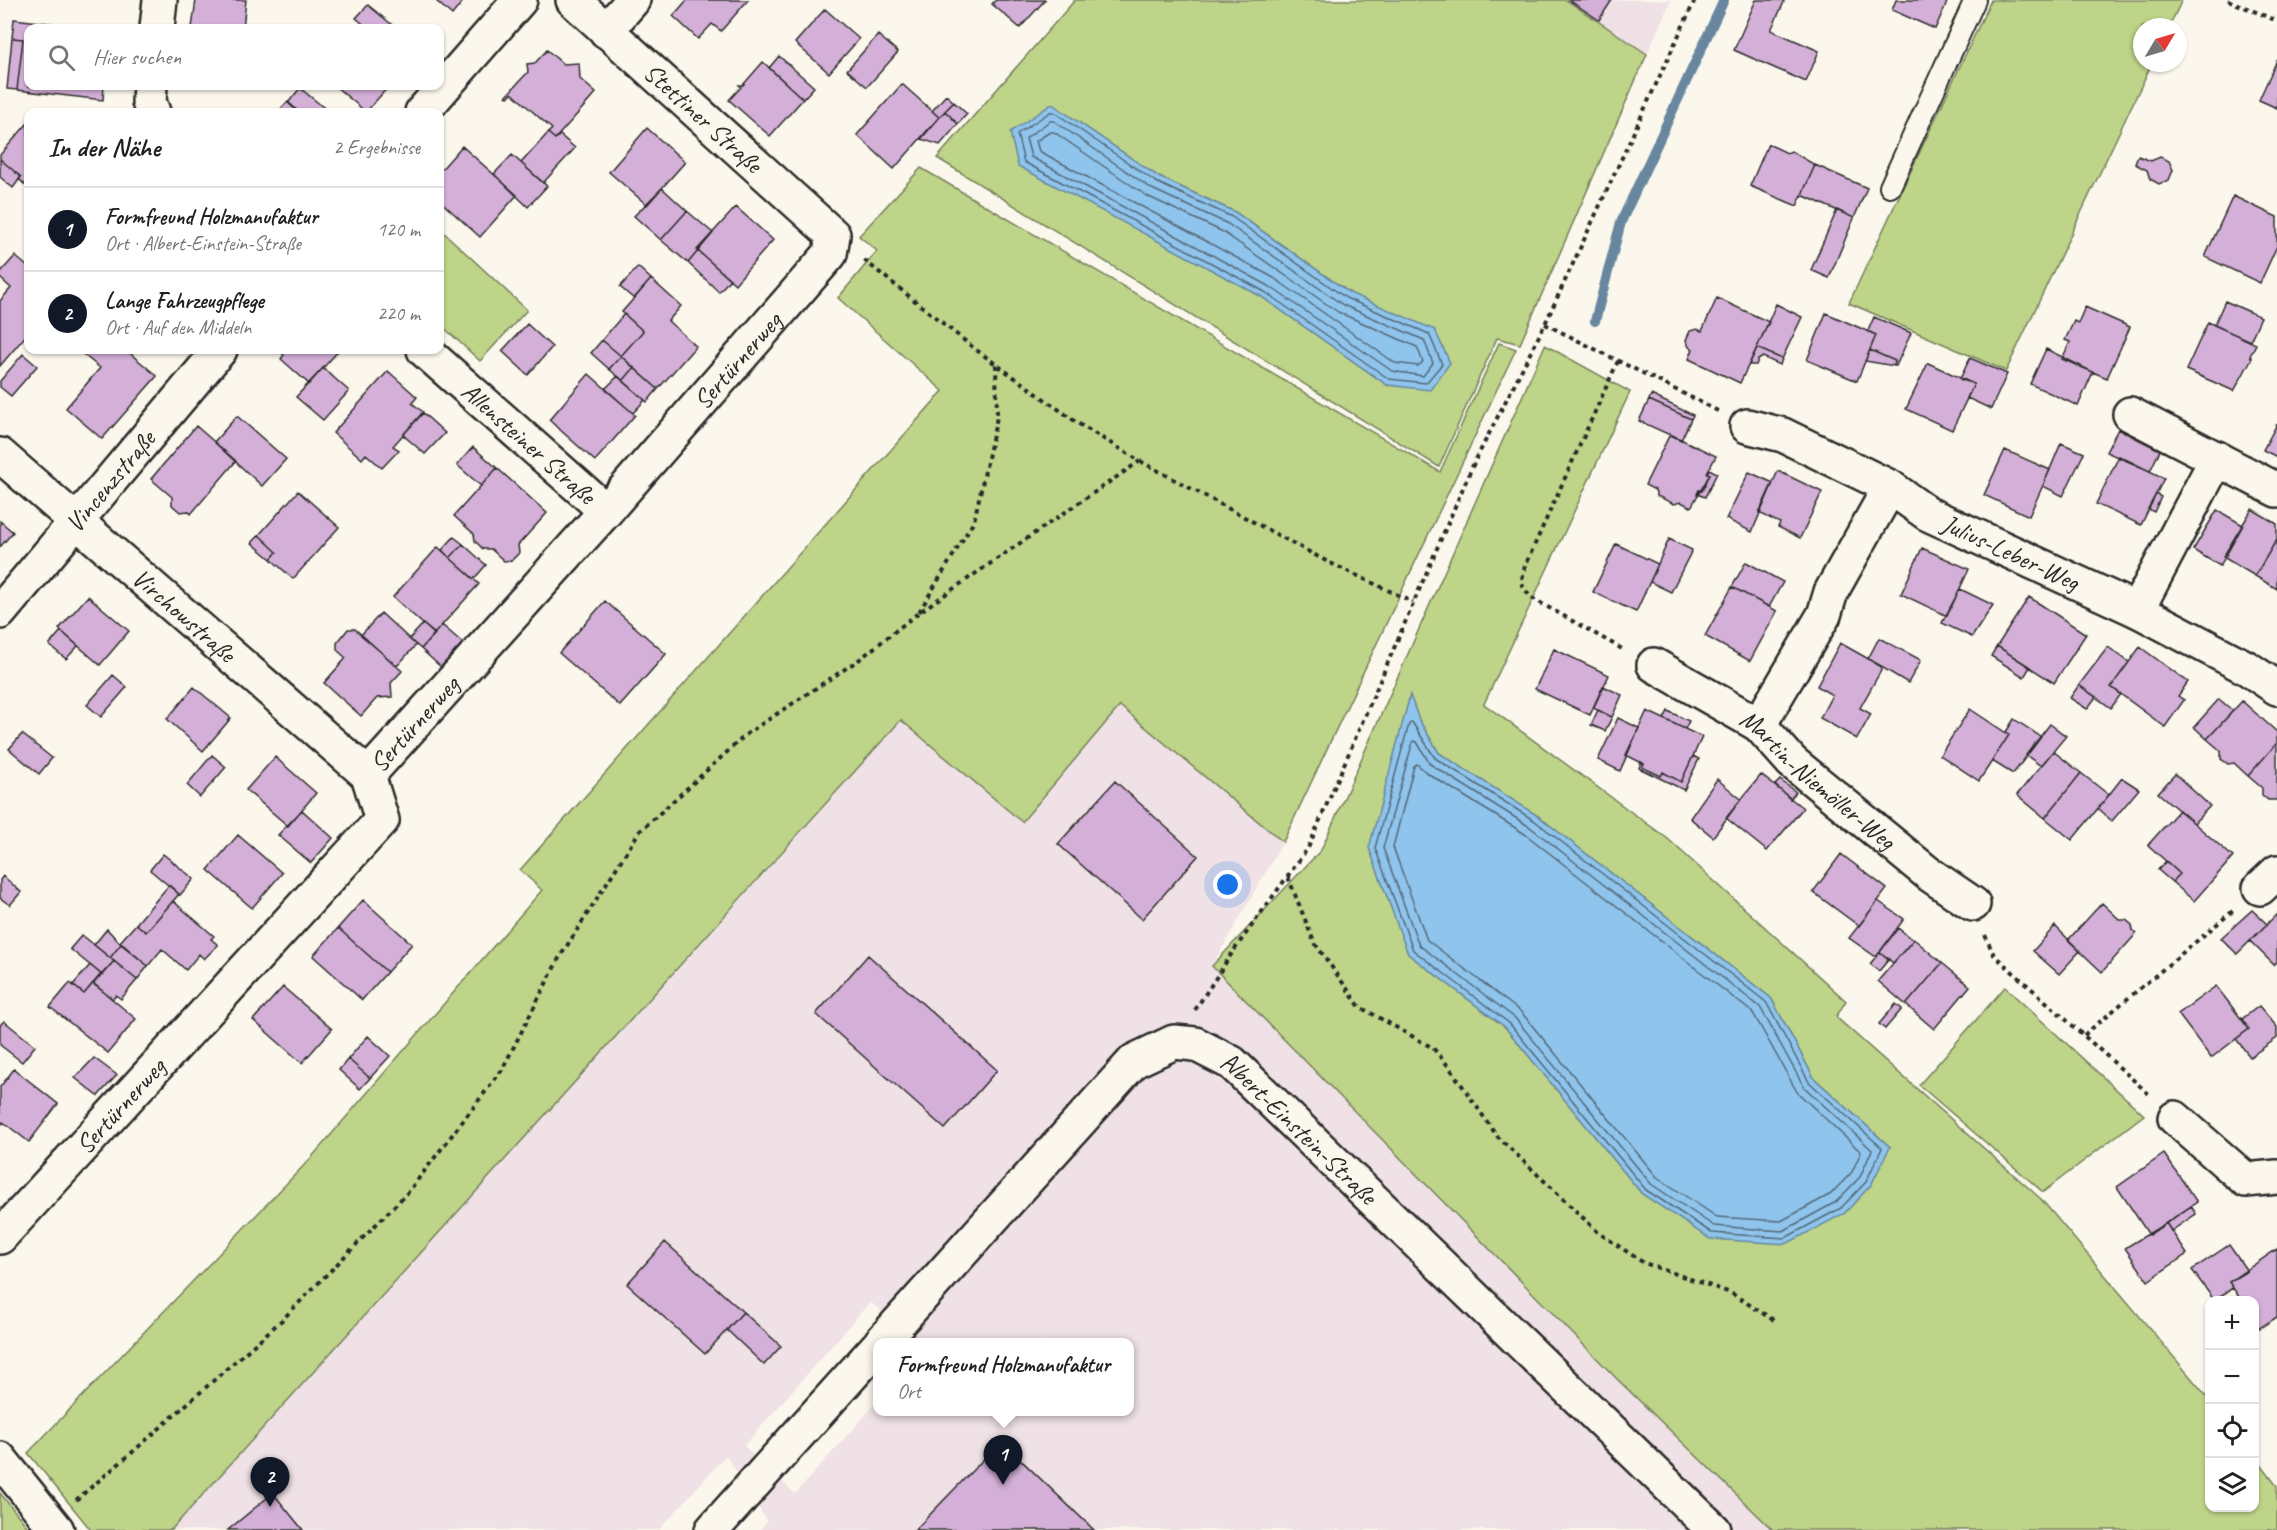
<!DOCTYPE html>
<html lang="de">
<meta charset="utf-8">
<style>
:root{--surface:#fff;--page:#f2f2f2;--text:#202124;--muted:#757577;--line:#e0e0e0;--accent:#111827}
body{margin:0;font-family:Caveat,sans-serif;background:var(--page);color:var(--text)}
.controls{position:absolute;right:18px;bottom:18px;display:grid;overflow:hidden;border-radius:12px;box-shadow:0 2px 4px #0004}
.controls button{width:54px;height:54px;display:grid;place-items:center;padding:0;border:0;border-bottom:2px solid var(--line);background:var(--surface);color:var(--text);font:30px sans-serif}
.compass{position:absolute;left:2133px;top:18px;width:54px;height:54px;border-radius:50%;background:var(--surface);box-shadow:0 2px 4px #0004;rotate:52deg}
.you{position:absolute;left:1228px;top:885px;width:21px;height:21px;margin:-15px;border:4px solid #fff;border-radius:50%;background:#1a73e8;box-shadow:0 0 0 9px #1a73e833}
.badge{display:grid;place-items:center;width:39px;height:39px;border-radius:50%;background:var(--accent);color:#fff;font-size:20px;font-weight:700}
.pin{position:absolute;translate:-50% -50px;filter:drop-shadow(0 2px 3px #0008)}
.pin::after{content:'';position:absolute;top:32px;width:21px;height:18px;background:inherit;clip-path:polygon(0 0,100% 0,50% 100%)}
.popup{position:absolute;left:873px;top:1338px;width:261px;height:78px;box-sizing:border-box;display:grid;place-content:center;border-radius:12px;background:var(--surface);filter:drop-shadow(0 2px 4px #0005);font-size:20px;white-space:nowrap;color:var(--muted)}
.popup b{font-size:22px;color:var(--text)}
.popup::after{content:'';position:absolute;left:50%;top:100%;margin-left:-12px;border:12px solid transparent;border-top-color:var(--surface)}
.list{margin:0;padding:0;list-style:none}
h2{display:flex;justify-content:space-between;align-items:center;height:78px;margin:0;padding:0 24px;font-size:26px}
h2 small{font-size:20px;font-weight:400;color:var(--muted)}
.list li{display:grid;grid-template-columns:39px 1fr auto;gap:18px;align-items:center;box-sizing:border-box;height:84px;padding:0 24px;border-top:2px solid var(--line)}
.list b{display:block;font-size:22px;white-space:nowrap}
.list p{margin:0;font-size:20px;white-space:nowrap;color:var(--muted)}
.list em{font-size:20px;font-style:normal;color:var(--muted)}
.icon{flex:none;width:33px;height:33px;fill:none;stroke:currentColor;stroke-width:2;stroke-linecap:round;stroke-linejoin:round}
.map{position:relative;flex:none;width:2277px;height:1530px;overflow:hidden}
.search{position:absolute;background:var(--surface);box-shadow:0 2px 4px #0004;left:24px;top:24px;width:420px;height:66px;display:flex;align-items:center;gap:15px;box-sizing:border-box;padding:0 21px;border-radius:12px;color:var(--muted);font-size:22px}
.panel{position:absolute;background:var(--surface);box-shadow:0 2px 4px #0004;left:24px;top:108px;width:420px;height:246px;border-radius:12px}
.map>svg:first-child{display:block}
.built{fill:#efe1e6;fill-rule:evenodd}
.green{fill:#bed489;stroke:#74805a;stroke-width:1.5;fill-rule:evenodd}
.water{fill:#8fc4ec;stroke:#67879f;stroke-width:1.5}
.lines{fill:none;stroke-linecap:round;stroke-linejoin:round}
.shore{stroke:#536878;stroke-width:1.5}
.stream{stroke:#67879f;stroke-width:10}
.building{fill:#d4afd8;stroke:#2b2b2b;stroke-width:1.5}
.lane-casing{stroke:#2b2b2b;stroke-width:24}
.street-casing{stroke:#2b2b2b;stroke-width:38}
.path{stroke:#2b2b2b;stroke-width:4;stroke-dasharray:4.5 4.5;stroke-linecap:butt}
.lane{stroke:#fbf7ec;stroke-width:20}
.street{stroke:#fbf7ec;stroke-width:33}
.labels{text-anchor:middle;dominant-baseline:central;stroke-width:5;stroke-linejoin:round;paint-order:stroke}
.street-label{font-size:26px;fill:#2b2b2b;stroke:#fbf7ec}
</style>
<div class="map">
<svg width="2277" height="1530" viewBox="0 0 2277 1530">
<rect width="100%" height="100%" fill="#fbf7ec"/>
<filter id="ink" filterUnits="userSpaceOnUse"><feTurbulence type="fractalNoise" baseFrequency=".0167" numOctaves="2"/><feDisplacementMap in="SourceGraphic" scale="12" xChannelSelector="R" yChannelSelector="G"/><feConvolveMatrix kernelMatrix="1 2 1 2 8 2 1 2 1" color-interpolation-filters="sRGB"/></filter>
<g filter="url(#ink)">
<path class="built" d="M1566 0H1671L1647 54Z
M1120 706 1283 842 1212 966 1618 1380 1773 1530H760L767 1521 726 1455 659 1530H171L901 720 1022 821ZM870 1302 922 1342H1129V1412H877V1402L795 1494 744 1446Z"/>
<path class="green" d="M1075 0H1566L1647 54 1520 344 1497 338 1439 467 937 158ZM1052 104 1159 177 1235 212 1350 293 1387 385 1262 297Z
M1991 0H2182L2169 27H2142V63H2152L2006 371 1849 303Z
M921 168 1440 472 1499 343 1516 349 1283 842 1120 706 1022 822 901 720 171 1530H91L28 1453 311 1158 542 890 520 870 943 391 838 298 877 251 859 236Z
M440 229 527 310 480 361 440 324Z
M1545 345 1630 392 1484 704 1668 839 1846 1001 1836 1017 2041 1199 2209 1399 2210 1508H2254L2255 1457 2277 1486V1530H1773L1618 1380 1212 966 1321 850ZM1410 696 1419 720 1439 753 1538 816 1771 998 1814 1078 1890 1147 1642 1194 1505 1027 1408 954Z
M2005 987 2144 1115 2043 1192 1919 1085Z
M0 1493 30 1530H0Z"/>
<path class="water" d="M1052 104 1159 177 1235 212 1350 293 1435 330 1450 363 1430 390 1387 385 1262 297 1018 166 1010 132Z
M1410 695 1419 720 1439 753 1538 816 1771 998 1814 1078 1890 1147 1871 1185 1845 1213 1786 1244 1710 1239 1642 1194 1505 1027 1408 954 1369 848Z"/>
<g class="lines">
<path class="shore" d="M1050 112H1054L1156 182 1232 217 1346 298 1429 334 1442 364 1426 383 1389 379 1265 292 1024 162 1017 134Z
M1050 121H1054L1152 189 1228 224 1343 305 1424 340 1433 363 1423 376 1392 371 1269 286 1031 157 1026 138Z
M1050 132H1054L1147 196 1223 232 1338 312 1417 347 1423 362 1418 366 1395 363 1274 278 1039 151 1036 141Z
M1412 722 1435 758 1535 821 1766 1002 1809 1082 1882 1148 1866 1182 1841 1208 1785 1238 1712 1233 1646 1190 1509 1023 1413 950 1375 848 1409 724Z
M1413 741 1417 742 1430 764 1530 827 1760 1007 1804 1087 1872 1150 1860 1177 1836 1202 1783 1231 1714 1226 1651 1184 1515 1018 1419 945 1383 848Z
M1417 764 1427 773 1525 834 1753 1013 1797 1092 1861 1152 1852 1172 1831 1194 1781 1221 1717 1217 1657 1177 1521 1012 1427 940 1393 847 1414 766Z"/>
<path class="stream" d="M1595 321 1621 222 1724 0"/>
</g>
<path class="building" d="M196 0H246L243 28H192Z
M435 0H464L452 15Z
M687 0H686H748L721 31 712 24 698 39 673 16Z
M996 0H1045L1020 28 992 4Z
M1569 0H1612L1599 20Z
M1756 0H1785L1771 30 1819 51 1806 82 1734 50Z
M1896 0H1948L1935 29 1892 10Z
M368 5 396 28H368L356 18Z
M825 9 859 39 829 73 795 43Z
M14 19 72 26V28H28V86H104L103 100 17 90 23 39 12 38Z
M878 35 898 52 867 87 847 70Z
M12 38 23 39 17 90 7 89Z
M547 50 563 64 579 63 580 79 596 93 555 139 548 133 552 129 512 93 508 97 506 96 528 72 527 64 535 63Z
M779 56 814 87 803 99 769 68Z
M2277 60V108L2259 100Z
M763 62 803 99 770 136 729 100 741 87 739 85H743Z
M902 84 939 117 894 169 857 135Z
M335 86H389L366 112Z
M300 88 329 112 297 111 288 103Z
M946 95 954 102 939 117 932 111Z
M287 102H288L299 112H278Z
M954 102 967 114 958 124 945 111Z
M945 111 958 124 940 145 921 139Z
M27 124 28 126V188L19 179 21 177 0 159V155Z
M647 128 685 162 647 205 609 172Z
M548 133 555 139 560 135 575 148 543 183 521 163Z
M1768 144 1787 153 1791 151 1815 165 1797 206 1750 186Z
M462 146 517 195 480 237 440 201V171Z
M512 155 547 186 528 207 494 174Z
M2138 156 2151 161 2160 157 2169 161 2173 170 2169 180 2159 184 2150 179 2147 170 2135 164Z
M0 159 21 177 13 188 0 177Z
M1815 165 1867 188 1854 218 1802 195Z
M662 188 687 211 661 240 634 216Z
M2233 196 2277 217V246L2260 283 2205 257Z
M736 207 773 240 735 284 697 250Z
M1837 210 1854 218 1829 278 1811 270Z
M687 211 713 233 688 263 661 240Z
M698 251 730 279 719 292 688 263Z
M15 256 28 267V333L0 366V301L11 288 0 278V273Z
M638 267 651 279 634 299 620 287Z
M651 279 681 306 668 321 696 346 658 389 621 356 643 331 622 312Z
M1717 298 1769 322 1740 383 1689 359 1693 349 1689 347 1686 340 1690 331 1697 329 1702 331Z
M2225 301 2261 317 2250 341 2214 325Z
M1776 304 1802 317 1782 359 1757 348Z
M2085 307 2130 327 2107 378 2062 359 2070 342 2065 340 2074 321 2078 323Z
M1826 313 1876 335 1857 381 1807 360Z
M624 314 643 331 621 356 602 340Z
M1874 317 1911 333 1896 366H1894L1895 361 1870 350 1876 335 1868 331Z
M2208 322 2256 344 2250 356 2252 358 2234 391 2186 370Z
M527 324 552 347 528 375 502 351Z
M602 340 621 356 609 369 591 353Z
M1757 348 1782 359 1780 365 1763 357 1758 360 1756 365H1749Z
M2046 349 2093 372 2078 406 2030 384Z
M78 350H126L157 376 102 439 66 408 100 368Z
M278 350H339L309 384 281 359 284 355Z
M1870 350 1895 361 1894 366 1865 361Z
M23 354 37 366 11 396 0 387V381Z
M621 356 634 368 623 381 609 369Z
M1970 358 2007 374 1991 409 1967 398 1974 384 1960 379Z
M1928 363 1974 384 1952 430 1906 409Z
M323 368 349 391 323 420 296 397Z
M634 368 658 389 647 402 623 381Z
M388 371 417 397 412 403 423 412 393 446 399 450 382 468 366 454 362 459 333 433Z
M589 374 635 415 595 461 549 420Z
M618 376 645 400 633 413 605 389Z
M1651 395 1693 415 1691 419 1649 400Z
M1649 400 1691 419 1681 440 1639 421Z
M423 413 445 433 425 454 403 435Z
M237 416 286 459 262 486 214 442Z
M2277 424V457L2263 450Z
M196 426 236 461 191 514 188 511 180 512 172 505V497L151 479Z
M2118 429 2160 450 2150 471 2106 452Z
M1670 434 1716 456 1707 473 1710 474 1691 507 1681 502 1674 504 1657 496 1655 490 1645 485Z
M2061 443 2084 453 2063 496 2043 486Z
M473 447 497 468 481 486 457 465Z
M2005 450 2050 470 2029 516 1984 495Z
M2119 456 2164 478 2141 525 2096 504Z
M497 468 547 513 518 545 519 553 512 560 504 561 491 549H483L475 541 474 534 454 516Z
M1709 469 1717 473 1705 497 1697 494 1699 490 1702 491 1710 474 1707 473Z
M1778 471 1822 492 1800 538 1778 527 1780 523 1759 513Z
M1749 472 1773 483 1752 532 1726 519Z
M298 491 339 527 293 579 271 559 277 552 259 535Z
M2156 494 2161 497 2154 512 2148 509Z
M2252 509 2277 524V539L2255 576 2223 557Z
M2217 510 2243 525 2220 566 2193 550Z
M0 521 13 532 0 547Z
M259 535 277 552 271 559 252 543Z
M454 537 463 544 450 558 442 550Z
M1669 539 1692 550 1671 592 1650 582Z
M2277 539V589L2255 576Z
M463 544 486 565 474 579 450 558Z
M1616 544 1658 564 1636 612 1593 592Z
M438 547 479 584 434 634 393 597Z
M1922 548 1969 569 1947 616 1901 594Z
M1746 562 1783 582 1769 607 1732 587Z
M1732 587 1777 611 1750 661 1705 636Z
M1960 589 1993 605 1972 637 1942 623Z
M88 596 129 631 100 665 59 629Z
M2029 597 2086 634 2054 683 1997 646Z
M605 601 666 654 620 706 559 653Z
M381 613 416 645 397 666 361 635Z
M423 624 435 634 421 649 409 639Z
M442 625 464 644 443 669 421 649Z
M348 629H355L402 671 391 683 392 697 377 698 361 716 324 683 346 658 337 650V643Z
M61 631 78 646 66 659 49 645Z
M1879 638 1921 660 1908 683 1868 659Z
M1840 643 1883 667 1860 708 1871 714 1857 739 1820 718 1832 695 1817 686Z
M1997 646 2030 667 2024 677 1991 656Z
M2108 647 2129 662 2111 687 2121 694 2111 708 2079 685Z
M2140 647 2188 682 2178 696 2184 700 2165 727 2111 687Z
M1554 649 1609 675 1590 715 1535 689Z
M113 675 127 687 101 717 87 705Z
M2079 685 2096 697 2087 709 2070 698Z
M1603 686 1622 695 1612 717 1593 708Z
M194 687 231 718 203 751 167 719Z
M2219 699 2233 711 2207 739 2194 727Z
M2242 701 2277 732V743L2248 776 2234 763 2228 764 2221 759V751L2207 739Z
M1970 709 2009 735 1979 781 1940 755Z
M1598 710 1612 717 1605 731 1591 725Z
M1647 711 1702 737 1681 782 1663 772 1661 776 1642 767 1644 764 1626 755Z
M1668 711 1689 721 1685 729 1664 719Z
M1618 718 1639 728 1620 771 1598 760Z
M2014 719 2041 737 2013 774 1992 761 2009 735 2006 732Z
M2050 724 2066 736 2041 766 2026 755Z
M22 734 52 758 39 774 9 749Z
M2277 743V800H2268L2262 795V788L2248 776Z
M2053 751 2081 773 2045 818 2017 795Z
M212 755 226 767 200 797 187 785Z
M1693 756 1699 759 1684 790 1639 768 1641 762 1644 764 1642 767 1661 776 1663 772 1681 782Z
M275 757 316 793 288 826 246 790Z
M2081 773 2109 795 2072 840 2045 818Z
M2175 774 2210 806 2194 823 2158 793Z
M1761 775 1803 808 1767 851 1726 818Z
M2122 778 2139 789 2112 821 2098 809Z
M1717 779 1741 799 1713 837 1690 818Z
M1780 780 1796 792 1790 799 1775 785Z
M1115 781 1198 856 1142 919 1058 844Z
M302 810 333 838 311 863 278 835Z
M2179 810 2233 857 2194 901 2172 882 2180 874 2148 845Z
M238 835 282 873 252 908 208 870Z
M163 854 194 879 180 895 150 870Z
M1841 854 1887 889 1859 926 1813 892Z
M2166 861 2180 874 2172 882 2158 870Z
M3 876 21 892 10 905 0 898V880Z
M169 885 179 894 146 932 136 924Z
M363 900 412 944 387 972 338 928Z
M173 901 214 936 211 939 218 945 204 959 199 954 186 970 162 949 148 966 120 942 136 924 146 932Z
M1878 901 1904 919 1876 957 1849 938Z
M2102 903 2120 920H2126L2132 925 2133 931 2136 934 2102 972 2068 940Z
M2252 910 2267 924 2237 954 2221 938Z
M2277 914V962L2274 965 2250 941Z
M2055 926 2080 951 2059 974 2033 951Z
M338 928 387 972 362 1000 313 956Z
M1898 928 1913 940 1893 963 1880 952Z
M107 929 121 944 110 958 94 945Z
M82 935 114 961 102 975 70 949Z
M1914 939 1942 963 1906 1005 1878 981Z
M121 944 148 966 137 980 110 958Z
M1880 952 1889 959 1879 971 1870 964Z
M868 955 997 1070 945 1129 816 1014Z
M114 961 137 980 121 999 116 995 113 999 93 984Z
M1942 963 1970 986 1934 1029 1906 1005Z
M90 965 101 974 84 994 73 985Z
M70 983 84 994 93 983 136 1019 108 1053 50 1007Z
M2216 986 2249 1029 2211 1058 2178 1014Z
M283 987 332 1029 302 1063 253 1020Z
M1896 1004 1902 1009 1885 1029 1879 1024Z
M2259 1006 2277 1027V1038L2250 1057 2236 1039 2249 1029 2242 1019Z
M4 1021 35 1046 22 1062 0 1045V1025Z
M368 1036 390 1056 370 1078 348 1059Z
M94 1058 117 1075 98 1096 75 1078Z
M348 1059 370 1078 360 1089 339 1070Z
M14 1069 58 1104 29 1142 3 1122 0 1126V1087Z
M2164 1154 2197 1202 2149 1235 2117 1187Z
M2191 1206 2196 1214 2171 1231 2166 1223Z
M2166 1223 2187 1254 2148 1281 2125 1248Z
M665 1242 743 1312 705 1354 627 1284Z
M2229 1245 2247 1271 2229 1282 2233 1288 2214 1300 2192 1270Z
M2277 1249V1317L2260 1328 2254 1320V1300H2241L2229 1282Z
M743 1312 781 1346 764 1365 727 1330Z
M1001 1441 1094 1530H915Z
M273 1493 303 1530H228Z"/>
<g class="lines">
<g class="lane-casing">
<path id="lane" d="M1890 187 1975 0"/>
</g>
<g class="street-casing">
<g id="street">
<path d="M157 28 160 0"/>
<path d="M606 31 633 0"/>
<path d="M150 86 149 102 153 112"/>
<path d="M422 112 520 0"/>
<path id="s1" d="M424 350 606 511"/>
<path d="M2130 414 2277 490"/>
<path id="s2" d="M1747 426 1783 435 1890 487 1928 514 2137 610 2247 668 2277 688"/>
<path id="s3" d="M0 455 368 775"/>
<path d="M2137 610 2217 458"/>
<path id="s4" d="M0 612 220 350"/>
<path id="s5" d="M1654 665 1759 725 1792 762 1929 874 1973 904"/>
<path d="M1759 725 1824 615 1831 592 1890 487"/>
<path id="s6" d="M368 775 606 511 830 254 833 235 573 0"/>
<path d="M2260 888 2277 872"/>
<path d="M2175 1118 2246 1180 2277 1177"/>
<path id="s7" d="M0 1237 382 820 368 775"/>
<path id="s8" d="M881 1342 1134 1061 1174 1042 1195 1044 1232 1063 1714 1530"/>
<path d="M0 1459 57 1530"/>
<path d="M712 1530 877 1347"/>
</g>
</g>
<path class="path" d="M2228 0 2277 21
M864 260 975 349 1079 424 1140 461 1326 561 1413 602
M1545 324 1718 411
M1618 361 1525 566 1521 583 1530 597 1624 650
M919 612 974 521 997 417 996 364
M1288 877 1314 942 1360 1007 1433 1048 1450 1068 1497 1136 1599 1233 1644 1263 1731 1293 1775 1321
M1985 935 1994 955 2150 1095
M1195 1010 1232 953 1308 848 1472 467 1545 324 1695 0
M2084 1035 2234 910
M76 1500 127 1457 282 1320 409 1191 502 1070 558 960 639 832 748 733 860 659 918 613 1140 461"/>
<use href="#lane" class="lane"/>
<use href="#street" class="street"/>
</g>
</g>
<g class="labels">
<g class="street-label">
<text transform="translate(703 118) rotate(42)">Stettiner Straße</text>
<text stroke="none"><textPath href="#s6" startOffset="555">Sertürnerweg</textPath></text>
<text stroke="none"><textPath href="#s1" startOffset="140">Allensteiner Straße</textPath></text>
<text stroke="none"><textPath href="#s4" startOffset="171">Vincenzstraße</textPath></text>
<text stroke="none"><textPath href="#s2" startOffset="294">Julius-Leber-Weg</textPath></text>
<text stroke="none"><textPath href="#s3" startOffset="244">Virchowstraße</textPath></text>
<text stroke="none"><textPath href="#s6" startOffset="69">Sertürnerweg</textPath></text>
<text stroke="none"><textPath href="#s5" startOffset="201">Martin-Niemöller-Weg</textPath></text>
<text stroke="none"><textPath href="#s7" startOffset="178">Sertürnerweg</textPath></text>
<text stroke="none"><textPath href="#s8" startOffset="578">Albert-Einstein-Straße</textPath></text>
</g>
</g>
</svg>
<div class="controls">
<button>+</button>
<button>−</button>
<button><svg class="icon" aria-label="locate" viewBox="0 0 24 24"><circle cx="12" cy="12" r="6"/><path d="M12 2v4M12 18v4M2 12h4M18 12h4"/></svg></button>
<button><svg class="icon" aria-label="layers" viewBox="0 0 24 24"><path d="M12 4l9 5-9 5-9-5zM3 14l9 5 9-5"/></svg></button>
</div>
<svg class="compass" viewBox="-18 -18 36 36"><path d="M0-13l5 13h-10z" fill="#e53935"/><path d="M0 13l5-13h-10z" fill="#757577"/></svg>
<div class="you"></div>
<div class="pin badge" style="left:1003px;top:1485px">1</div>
<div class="popup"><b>Formfreund Holzmanufaktur</b>Ort</div>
<div class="pin badge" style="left:270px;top:1507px">2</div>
<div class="search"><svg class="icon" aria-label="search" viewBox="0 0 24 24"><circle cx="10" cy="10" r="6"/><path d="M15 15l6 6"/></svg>Hier suchen</div>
<section class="panel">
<h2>In der Nähe<small>2 Ergebnisse</small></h2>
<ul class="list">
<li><span class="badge">1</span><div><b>Formfreund Holzmanufaktur</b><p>Ort · Albert-Einstein-Straße</p></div><em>120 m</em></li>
<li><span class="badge">2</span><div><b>Lange Fahrzeugpflege</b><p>Ort · Auf den Middeln</p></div><em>220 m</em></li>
</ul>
</section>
</div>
